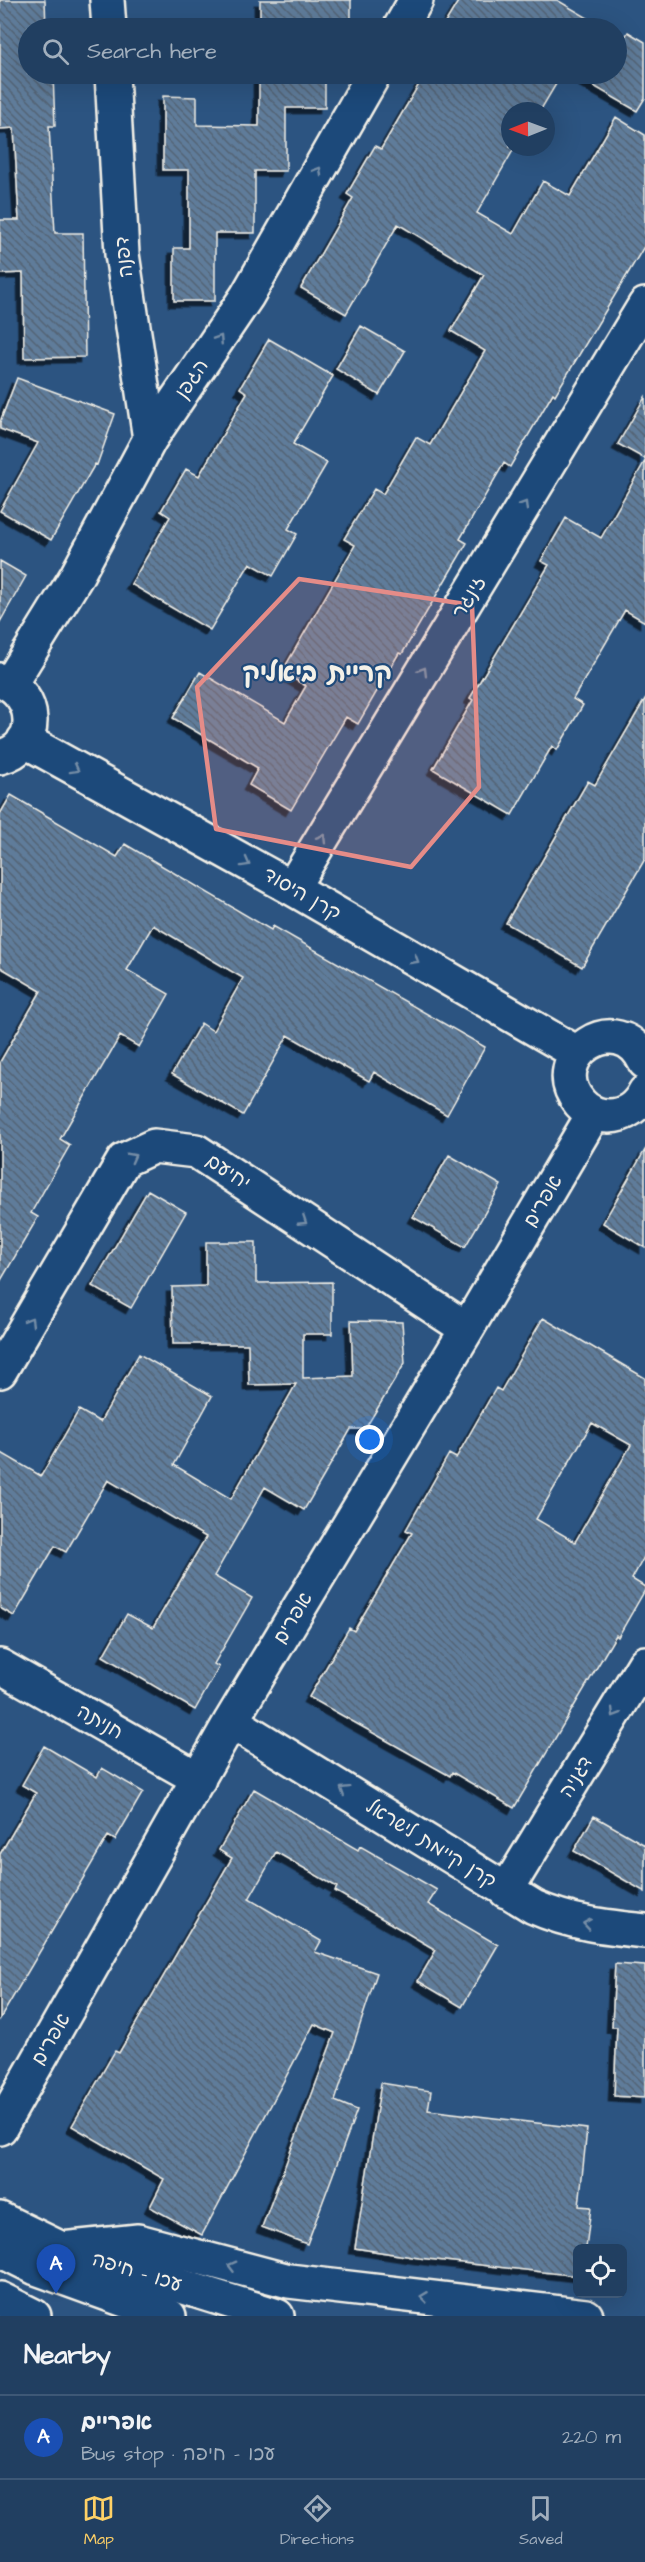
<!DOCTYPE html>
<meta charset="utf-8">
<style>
:root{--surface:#213f61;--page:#2d4a6a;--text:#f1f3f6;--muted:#a2afbd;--line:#3e5876;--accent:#ffd166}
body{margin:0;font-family:"Architects Daughter","Playpen Sans Hebrew",sans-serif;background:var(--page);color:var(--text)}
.controls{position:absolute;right:18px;bottom:18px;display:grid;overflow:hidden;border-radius:9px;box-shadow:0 6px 24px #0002}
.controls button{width:54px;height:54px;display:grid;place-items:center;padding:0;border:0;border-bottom:2px solid var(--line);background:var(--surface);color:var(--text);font:30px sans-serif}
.compass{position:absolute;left:501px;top:102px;width:54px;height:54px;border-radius:50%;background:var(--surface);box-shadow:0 6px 24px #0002;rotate:269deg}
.you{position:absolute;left:370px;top:1440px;width:21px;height:21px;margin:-15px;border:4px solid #fff;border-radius:50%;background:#1a73e8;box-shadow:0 0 0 9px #1a73e833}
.badge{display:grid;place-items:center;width:39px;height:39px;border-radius:50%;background:var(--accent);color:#fff;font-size:20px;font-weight:700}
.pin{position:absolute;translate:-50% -50px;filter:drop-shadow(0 2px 3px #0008)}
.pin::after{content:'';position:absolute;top:32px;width:21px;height:18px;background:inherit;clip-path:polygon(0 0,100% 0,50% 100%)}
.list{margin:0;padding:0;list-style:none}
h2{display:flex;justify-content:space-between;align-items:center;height:78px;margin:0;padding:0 24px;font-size:26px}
h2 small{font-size:20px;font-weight:400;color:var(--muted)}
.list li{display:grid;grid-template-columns:39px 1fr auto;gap:18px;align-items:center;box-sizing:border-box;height:84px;padding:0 24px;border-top:2px solid var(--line)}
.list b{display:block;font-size:22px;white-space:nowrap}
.list p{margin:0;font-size:20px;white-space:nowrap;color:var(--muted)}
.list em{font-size:20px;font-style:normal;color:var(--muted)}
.icon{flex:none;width:33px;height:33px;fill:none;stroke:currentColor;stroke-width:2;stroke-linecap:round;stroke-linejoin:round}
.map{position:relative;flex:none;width:645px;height:2316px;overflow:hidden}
.search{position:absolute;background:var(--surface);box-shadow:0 6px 24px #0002;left:18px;right:18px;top:18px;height:66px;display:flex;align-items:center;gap:15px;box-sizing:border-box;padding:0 21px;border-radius:33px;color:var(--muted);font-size:22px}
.sheet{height:162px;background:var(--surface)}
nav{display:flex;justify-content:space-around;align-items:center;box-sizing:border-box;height:84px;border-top:2px solid var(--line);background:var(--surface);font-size:16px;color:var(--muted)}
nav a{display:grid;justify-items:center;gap:3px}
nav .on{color:var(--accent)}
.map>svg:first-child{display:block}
.building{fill:url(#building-back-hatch);stroke:#f4f1e8;stroke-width:1.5;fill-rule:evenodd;filter:url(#shadow)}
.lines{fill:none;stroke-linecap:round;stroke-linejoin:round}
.minor-casing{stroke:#f4f1e8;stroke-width:38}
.highway-casing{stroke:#f4f1e8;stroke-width:38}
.minor{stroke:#1f4a7a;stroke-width:33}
.highway{stroke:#1f4a7a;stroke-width:33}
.oneway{stroke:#748da6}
.marked{fill:#e58c88;fill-opacity:0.2;stroke:#e58c88;stroke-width:4.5;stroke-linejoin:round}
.labels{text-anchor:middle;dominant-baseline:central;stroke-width:4.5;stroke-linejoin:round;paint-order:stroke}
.street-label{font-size:20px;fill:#f4f1e8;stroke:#1f4a7a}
.district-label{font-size:26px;font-weight:bold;fill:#f4f1e8;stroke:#1f4a7a}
</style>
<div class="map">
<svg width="645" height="2316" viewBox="0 0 645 2316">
<defs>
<pattern id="building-back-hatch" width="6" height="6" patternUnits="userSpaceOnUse" patternTransform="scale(1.5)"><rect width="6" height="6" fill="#5e7b9a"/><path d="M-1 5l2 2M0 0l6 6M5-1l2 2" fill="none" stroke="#556474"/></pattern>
<filter id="shadow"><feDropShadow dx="-5.5" dy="5.5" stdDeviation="0" flood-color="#0009"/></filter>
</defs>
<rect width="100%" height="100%" fill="#2c5481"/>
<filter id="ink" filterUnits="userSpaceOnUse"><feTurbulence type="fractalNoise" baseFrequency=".0167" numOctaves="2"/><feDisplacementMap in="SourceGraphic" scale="12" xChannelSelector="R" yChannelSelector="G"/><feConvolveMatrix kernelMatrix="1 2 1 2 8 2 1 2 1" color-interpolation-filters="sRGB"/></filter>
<g filter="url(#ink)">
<path class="building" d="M0 0H45L46 28H28V74H53L55 126H49L55 233H83L85 357 24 358 23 273 0 274V220H19L14 128 0 129Z
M260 0H351V28H260Z
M459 0H557L605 28H442Z
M628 32 645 42V98L637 111 573 74H616V35L624 39Z
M259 74H325V108H286V171H255V233H215V301H174V248H189V170H163V96L197 97V125L259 126Z
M425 74H538L556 84 540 111H510V147H515L477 213 513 234 543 181 570 196 616 117 645 135V245L555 395 553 393 510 467 504 463 460 539 467 543 402 654 399 653 358 724 346 717 291 810 249 785 258 768 173 718 200 672 285 722 306 686 282 672 355 545 344 539 374 489 383 494 416 437 430 445 485 351 451 331 484 275 398 224 346 314 301 288 353 198 347 194 375 146 381 149Z
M361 326 405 351 379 395 336 369Z
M269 339 333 376 293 444 327 463 288 529 297 534 273 576 250 563 210 630 131 584 170 517 161 511 186 469 199 476 247 393 240 388Z
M17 378 115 414 97 465 95 464 51 540 0 511 38 443 0 429V422Z
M645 397V459L618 444Z
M645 461V622L625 610 573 699 583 705 557 750 552 746 512 815 433 769 473 700 470 698 549 565 541 561 566 518 601 538Z
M0 561 26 576 0 622Z
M645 699V859L582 967 506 923 588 781 595 785Z
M11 795 117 857 125 844 271 930 273 926 485 1047 447 1115 374 1072 369 1081 288 1035 243 1115 172 1074 201 1023 213 1031 243 978 153 925 127 970 169 994 139 1047 120 1036 60 1139 70 1145 31 1213 38 1217 0 1282V1062L41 991 0 967V814Z
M645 1150V1248L603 1223Z
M449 1155 501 1185 465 1247 413 1217Z
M148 1190 186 1212 131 1308 92 1286Z
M206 1242H256V1283L332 1282V1334H303V1378L353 1376 351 1321 402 1322 405 1363 365 1429H351L304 1510 265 1487 214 1576 252 1598 214 1664 219 1667 195 1710 103 1656 127 1614 153 1628 206 1537 108 1480 66 1552 55 1546 14 1616 0 1608V1452L41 1476 79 1410 100 1422 139 1354 212 1396 174 1465 231 1499 296 1384 249 1385 248 1344H173L172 1287 206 1286Z
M543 1318 645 1378V1555L632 1579 645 1587V1590L618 1637 616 1635 514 1808 452 1772 450 1776 309 1697 349 1628 354 1631 412 1533 406 1530 449 1454 456 1458 496 1388 501 1391ZM592 1423 631 1445 575 1542 536 1519Z
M44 1746 97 1777 102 1768 143 1792 115 1840 108 1836 0 2019V1854L36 1793 22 1785Z
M254 1789 358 1850 360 1846 437 1890 428 1904 498 1945 462 2007 418 1981 436 1950 335 1891 337 1887 276 1852 249 1899 321 1941 315 1952 377 1973 335 2101 357 2110 307 2244 262 2227 335 2033 314 2024 202 2235 150 2207 164 2179 72 2126 115 2051 119 2053 232 1858 219 1850Z
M594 1816 645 1845V1892L574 1851Z
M615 1964 645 1966V2098L614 2096 617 2027H612Z
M381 2083 431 2091 428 2110 587 2129 579 2206 591 2207 586 2248H578V2276L419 2258 355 2248Z"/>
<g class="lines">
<g class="minor-casing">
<path id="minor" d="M107 0 109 28
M400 28 416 0
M112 74 122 254 150 439
M0 680C38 693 42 747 0 757
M10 684 76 577 150 439 247 296 374 74
M24 740 292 888 577 1053
M292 888 645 305
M645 1062C619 1005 541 1057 580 1103 587 1111 598 1116 609 1116 625 1116 638 1106 645 1092
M0 1371 124 1160 154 1146 196 1151 467 1329
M0 1666 199 1779
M231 1721 534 1907C570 1923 606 1927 645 1931
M506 1891 645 1663
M0 2128 231 1721 467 1329 594 1113
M62 2249 138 2241 289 2281 586 2316
M0 2250 36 2268 169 2316"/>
</g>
<g class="highway-casing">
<path id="highway" d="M0 2219 62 2249 277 2316
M0 2299 34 2316"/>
</g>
<use href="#minor" class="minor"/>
<use href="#highway" class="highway"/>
</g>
<defs><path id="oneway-chevron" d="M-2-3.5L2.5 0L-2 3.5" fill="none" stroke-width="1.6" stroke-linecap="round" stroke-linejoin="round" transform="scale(1.5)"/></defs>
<g class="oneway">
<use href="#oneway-chevron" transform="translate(318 171) rotate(-60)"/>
<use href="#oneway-chevron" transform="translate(219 339) rotate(-57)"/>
<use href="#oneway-chevron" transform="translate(524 505) rotate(-59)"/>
<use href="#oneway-chevron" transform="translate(423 671) rotate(-59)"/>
<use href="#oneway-chevron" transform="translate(75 769) rotate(29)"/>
<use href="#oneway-chevron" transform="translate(322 838) rotate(-59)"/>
<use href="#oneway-chevron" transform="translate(246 863) rotate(29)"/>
<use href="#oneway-chevron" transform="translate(415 960) rotate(30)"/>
<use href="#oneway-chevron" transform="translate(132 1157) rotate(-28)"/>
<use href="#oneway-chevron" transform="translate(303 1221) rotate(33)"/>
<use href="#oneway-chevron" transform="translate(30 1321) rotate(-60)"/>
<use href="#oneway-chevron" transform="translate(615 1713) rotate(121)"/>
<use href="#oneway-chevron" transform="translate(344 1790) rotate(-148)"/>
<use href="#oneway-chevron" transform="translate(587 1924) rotate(-171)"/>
<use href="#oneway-chevron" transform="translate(232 2266) rotate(-165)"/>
<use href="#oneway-chevron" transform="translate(424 2297) rotate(-173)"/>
</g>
</g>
<path class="marked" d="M299 579 472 605 479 787 411 867 216 829 197 687Z"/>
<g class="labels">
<g class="street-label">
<text transform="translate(124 257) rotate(-96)">דפנה</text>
<text transform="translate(192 379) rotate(-56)">הגפן</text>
<text transform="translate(469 597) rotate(-59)">זינגר</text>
<text transform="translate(302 894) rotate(30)">קרן היסוד</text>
<text transform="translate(228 1172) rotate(33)">יחיעם</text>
<text transform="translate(543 1201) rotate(-60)">אפרים</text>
<text transform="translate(293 1618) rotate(-59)">אפרים</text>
<text transform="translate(100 1722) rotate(30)">חניתה</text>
<text transform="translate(576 1777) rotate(-59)">דגניה</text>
<text transform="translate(431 1844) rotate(32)">קרן קיימת לישראל</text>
<text transform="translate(51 2039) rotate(-60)">אפרים</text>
<text transform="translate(137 2272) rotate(17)">עכו - חיפה</text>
</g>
<g class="district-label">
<text x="317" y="673">קריית ביאליק</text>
</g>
</g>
</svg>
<div class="controls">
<button><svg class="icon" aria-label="locate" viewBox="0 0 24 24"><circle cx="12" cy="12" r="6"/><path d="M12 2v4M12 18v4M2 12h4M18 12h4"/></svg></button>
</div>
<svg class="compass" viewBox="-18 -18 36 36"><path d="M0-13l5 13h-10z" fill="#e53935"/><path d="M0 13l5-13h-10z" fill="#a2afbd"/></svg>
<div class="you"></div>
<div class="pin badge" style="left:56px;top:2294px;background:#1a4fb4">A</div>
<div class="search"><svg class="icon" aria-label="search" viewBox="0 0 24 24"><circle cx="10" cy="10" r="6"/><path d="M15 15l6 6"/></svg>Search here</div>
</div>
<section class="sheet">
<h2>Nearby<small></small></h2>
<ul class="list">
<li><span class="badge" style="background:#1a4fb4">A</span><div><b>אפריים</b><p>Bus stop · עכו - חיפה</p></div><em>220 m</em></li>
</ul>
</section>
<nav>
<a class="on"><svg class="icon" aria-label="map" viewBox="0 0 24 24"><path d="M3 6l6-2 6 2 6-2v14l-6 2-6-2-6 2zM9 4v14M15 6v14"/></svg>Map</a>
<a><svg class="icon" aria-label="directions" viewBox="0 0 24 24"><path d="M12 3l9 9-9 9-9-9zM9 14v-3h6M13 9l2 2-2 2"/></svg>Directions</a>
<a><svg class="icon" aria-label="saved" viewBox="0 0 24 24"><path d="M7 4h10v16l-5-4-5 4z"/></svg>Saved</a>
</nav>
